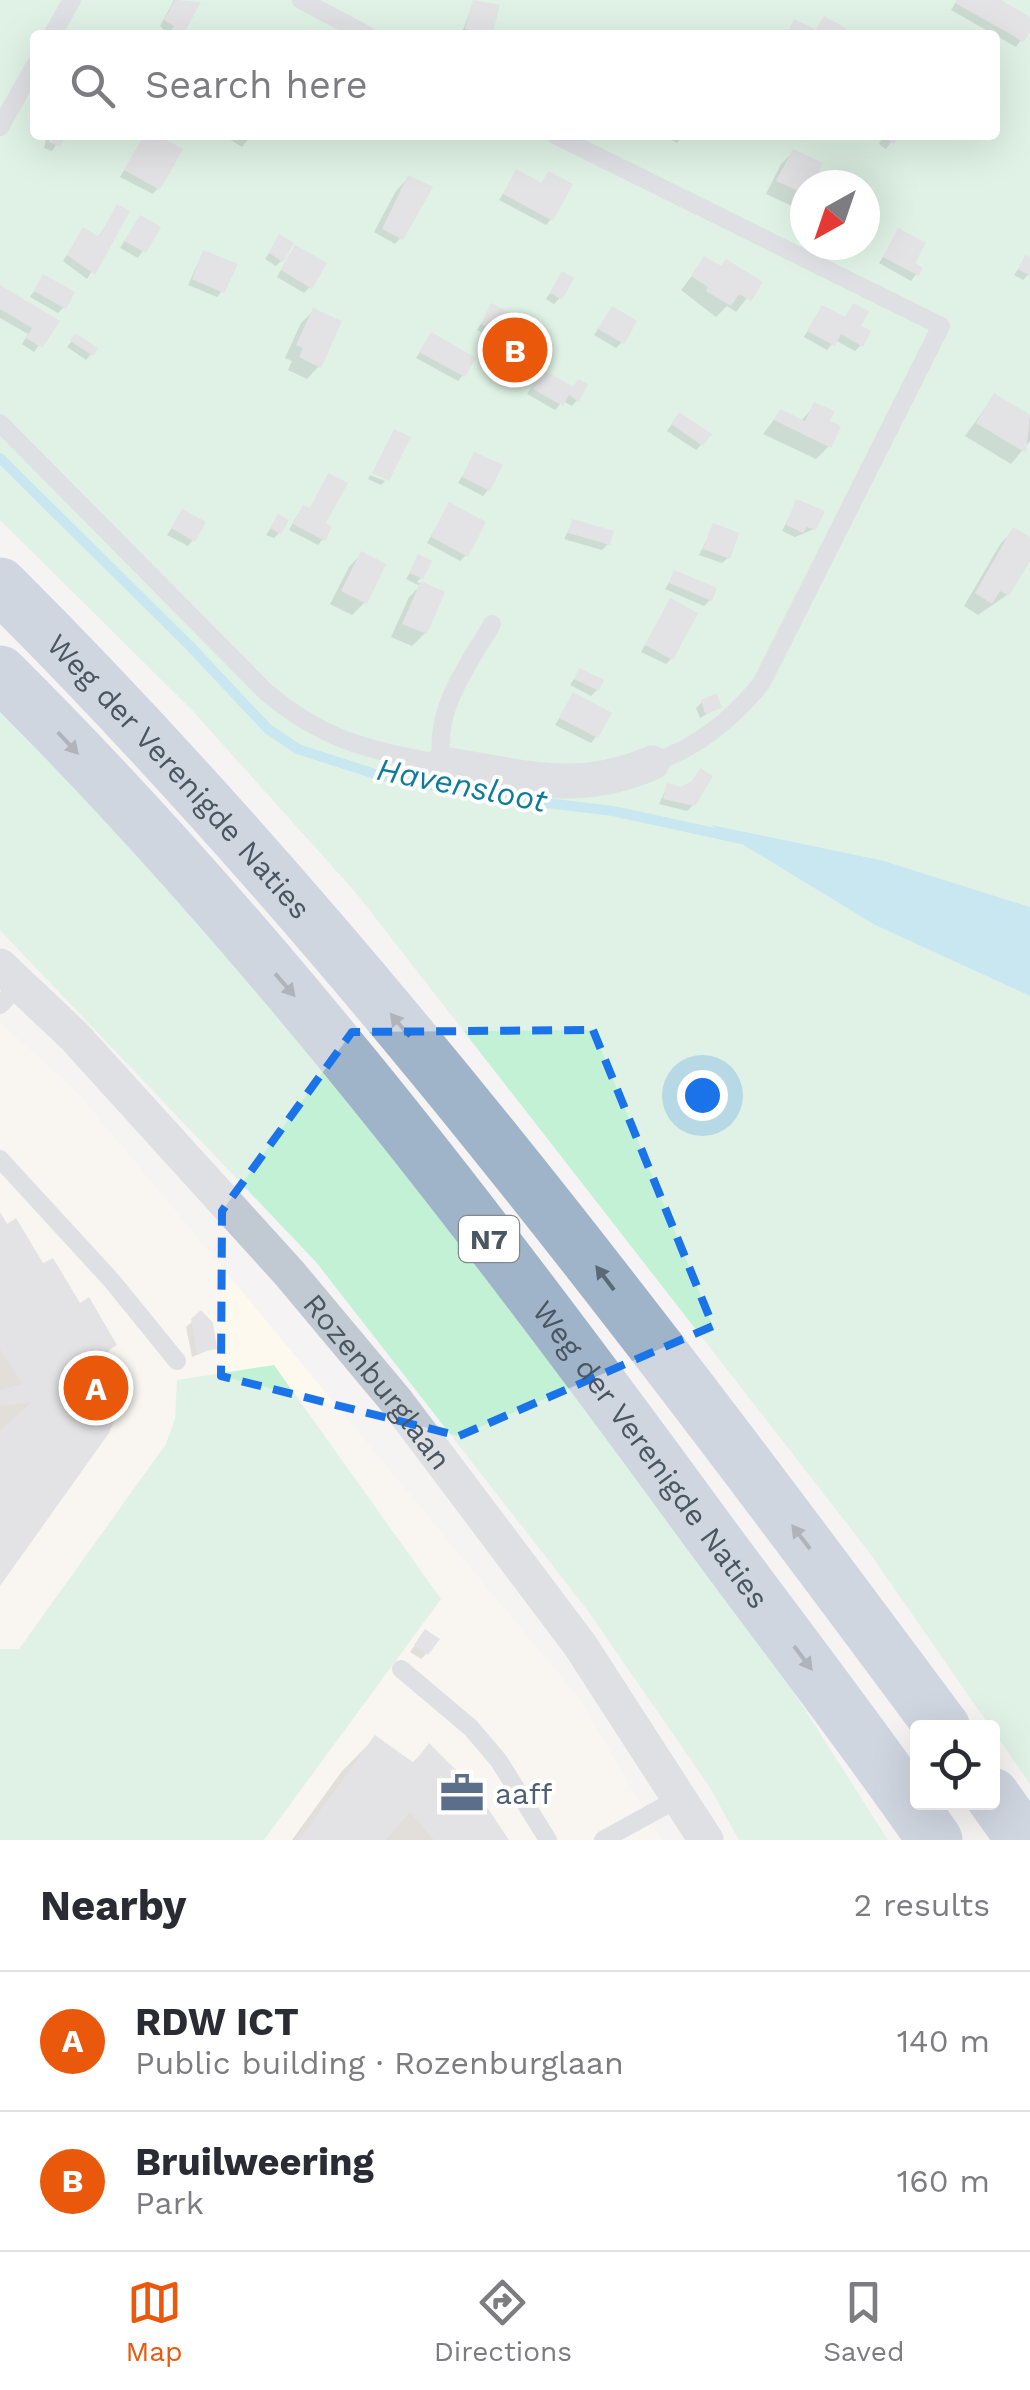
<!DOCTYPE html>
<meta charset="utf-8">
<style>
:root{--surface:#fff;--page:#f2f2f3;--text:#2b2b33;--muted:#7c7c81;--line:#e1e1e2;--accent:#ea580c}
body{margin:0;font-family:"Work Sans",sans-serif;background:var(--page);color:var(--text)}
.controls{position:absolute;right:30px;bottom:30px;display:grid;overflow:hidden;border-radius:10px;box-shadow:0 10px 40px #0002}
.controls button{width:90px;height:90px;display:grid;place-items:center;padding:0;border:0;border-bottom:2px solid var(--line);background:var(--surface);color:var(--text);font:50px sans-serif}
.compass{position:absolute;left:790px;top:170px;width:90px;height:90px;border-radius:50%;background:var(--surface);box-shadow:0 10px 40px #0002;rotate:220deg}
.you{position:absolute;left:702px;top:1095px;width:35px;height:35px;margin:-25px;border:8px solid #fff;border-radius:50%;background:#1a73e8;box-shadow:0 0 0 15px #1a73e833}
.badge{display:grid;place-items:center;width:65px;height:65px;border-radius:50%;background:var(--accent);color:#fff;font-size:32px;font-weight:700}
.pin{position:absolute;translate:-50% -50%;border:5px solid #fff;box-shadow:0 2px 10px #0006}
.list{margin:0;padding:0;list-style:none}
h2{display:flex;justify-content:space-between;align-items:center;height:130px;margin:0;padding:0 40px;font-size:42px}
h2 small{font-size:32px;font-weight:400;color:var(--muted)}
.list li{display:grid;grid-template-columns:65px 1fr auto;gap:30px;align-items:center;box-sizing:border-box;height:140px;padding:0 40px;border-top:2px solid var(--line)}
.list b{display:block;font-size:38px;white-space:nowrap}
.list p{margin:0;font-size:32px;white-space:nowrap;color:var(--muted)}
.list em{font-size:32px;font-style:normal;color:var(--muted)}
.icon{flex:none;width:55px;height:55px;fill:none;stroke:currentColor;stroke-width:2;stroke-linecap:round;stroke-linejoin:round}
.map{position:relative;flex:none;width:1030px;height:1840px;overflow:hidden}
.search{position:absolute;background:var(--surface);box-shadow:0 10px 40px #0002;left:30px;right:30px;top:30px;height:110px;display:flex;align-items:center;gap:25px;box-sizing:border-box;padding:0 35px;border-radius:10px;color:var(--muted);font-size:38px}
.sheet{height:410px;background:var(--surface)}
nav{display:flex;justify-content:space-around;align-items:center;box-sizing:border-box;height:140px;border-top:2px solid var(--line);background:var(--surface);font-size:28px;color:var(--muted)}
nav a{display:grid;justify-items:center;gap:5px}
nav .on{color:var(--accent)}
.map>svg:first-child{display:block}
.commercial{fill:#fdf9ef}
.green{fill:#c3f1d5;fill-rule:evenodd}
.water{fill:#90daee}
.shadow{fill:#0003}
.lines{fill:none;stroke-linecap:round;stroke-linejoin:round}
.stream{stroke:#90daee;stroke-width:10}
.building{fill:#cdcfd5}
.service{stroke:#c1cad2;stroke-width:18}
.minor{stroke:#c1cad2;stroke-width:35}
.trunk{stroke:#9fb4c9;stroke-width:55}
.oneway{fill:#5b6976}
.marked{fill:none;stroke:#1a73e8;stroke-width:8;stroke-dasharray:20 12;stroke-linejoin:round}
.labels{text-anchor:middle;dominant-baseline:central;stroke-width:8;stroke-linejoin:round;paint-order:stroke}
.shield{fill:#fff;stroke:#808990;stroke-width:2.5}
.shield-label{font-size:28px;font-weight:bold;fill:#4a5661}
.street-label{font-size:30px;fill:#4a5661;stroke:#fff}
.service-label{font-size:30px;fill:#4e5e75;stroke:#fff;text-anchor:start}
.water-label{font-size:32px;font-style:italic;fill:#0c7c9b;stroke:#fff}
</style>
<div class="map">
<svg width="1030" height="1840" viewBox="0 0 1030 1840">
<rect width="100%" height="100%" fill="#f5f3f3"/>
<path class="commercial" d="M0 1022 77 1092 581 1701 662 1840H123L0 1707Z"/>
<path class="green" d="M0 0H1030V907L884 861 875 925 1030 996V1784L869 1552 357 894 191 709 0 520ZM35 35H995V135H35ZM805 185H865V245H805Z
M0 712 143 858 358 1106 710 1561 888 1840H739L709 1786 588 1611 316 1262 0 930Z
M274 1365 441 1599 264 1840H0V1649H19L166 1444 175 1419 177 1380Z"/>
<path class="water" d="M711 825 884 861 1030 907V996L875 925Z"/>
<path class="shadow" d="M174 0 198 3 180 35H169L160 26Z
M957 0H996L1030 19V27L1016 47 951 10Z
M474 1 497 7 489 35H461Z
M47 135H63L52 151 44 148Z
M145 135H152L158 188 153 194 120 177Z
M231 135H252L242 147 229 139Z
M662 135H683L677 143Z
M884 135H896L886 149 879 144Z
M793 152 809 185 792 206 766 194 781 164Z
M517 172 540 185 549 174 551 219 546 225 499 200Z
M408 178 407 231 395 244 374 232 396 191Z
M118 207 127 212 87 279 63 261 83 230 97 239Z
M135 224 158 228 138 258 120 248Z
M899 231 911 264 920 269 911 281 879 263Z
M280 237 282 260 276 266 265 259Z
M203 252 222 291 217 297 188 285Z
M290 254 310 287 304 293 277 277Z
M1026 258 1030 260V273L1023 280 1014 275Z
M705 259 759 283 736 312 727 306 716 317 681 290Z
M562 274 560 298 554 304 546 299Z
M44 277 64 307 58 313 30 297Z
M0 288 56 321 34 352 22 344 28 334 0 318Z
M492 306 502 334 496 339 477 330Z
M854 306 861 345 855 351 835 340 827 350 804 337 822 308 844 319Z
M612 309 622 342 616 348 594 335Z
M313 311 319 366 307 379 288 370 292 361 285 358 301 323Z
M431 335 463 375 458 381 416 358Z
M75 337 91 354 86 360 67 347Z
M542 372 577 400 572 406 563 401 555 410 527 394Z
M994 396 1030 418V441L1011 464 965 436Z
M815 405 826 422 829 446 816 459 763 434 780 412 800 422Z
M674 421 701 445 696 450 667 431Z
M475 455 488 490 483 496 458 483Z
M370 475 385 481 381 485 368 479Z
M329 476 323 539 318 545 289 530 298 514 304 508 309 510Z
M797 502 814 529 795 537 782 531Z
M449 505 466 555 460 561 427 543Z
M182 512 193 540 188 546 167 535Z
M278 517 279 533 274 538 266 535Z
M573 522 608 544 602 550 564 539Z
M714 526 728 558 722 563 699 555Z
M1014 530 1030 540V556L1007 595 978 615 964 606 1001 543Z
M361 554 365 602 352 615 330 604 349 567Z
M419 557 421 578 417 582 442 593 425 633 412 646 391 637 409 597 420 586 406 579Z
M675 573 714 590 710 600 704 606 665 589Z
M670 601 671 659 666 664 641 652Z
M579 671 597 690 591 696 570 685Z
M574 695 596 737 591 743 555 725Z
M702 702 719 707 700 718 696 708Z
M668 785 693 805 687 811 659 804Z
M0 1217 114 1344 91 1374 105 1403 119 1402 115 1418 0 1582Z
M201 1314 214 1348 192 1357 186 1327Z
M420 1638 426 1654 421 1659 410 1652Z
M375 1738 411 1764 429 1746 504 1840H292L342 1771Z"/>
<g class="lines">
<path class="stream" d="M0 458 190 646 268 729 298 749 378 775 480 795 613 811 742 839"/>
</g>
<path class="building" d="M175 0 201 2 183 35H169L174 26 164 20Z
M473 0 500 5 492 35 465 29Z
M957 0H1001L1030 17V32L1024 42 955 3Z
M824 16 846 28 842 35H786L794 19 816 30Z
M50 135H66L60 147 49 142Z
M144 135H157L183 149 160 190 124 170Z
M884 135H899L894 145Z
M793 149 823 163 812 185H805V194L776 181Z
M516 169 542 183 548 171 573 184 553 221 503 194Z
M408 175 433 187 403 240 382 229Z
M117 204 130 211 95 275 67 255 83 227 99 237Z
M140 215 161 227 146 253 124 241Z
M898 228 926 243 915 263 923 268 919 276 883 257Z
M279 234 294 243 283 262 269 253Z
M295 245 327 263 312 289 281 270Z
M203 250 238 264 224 293 192 279Z
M1025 255 1030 257V276L1018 269Z
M704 256 721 266 726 259 763 282 751 301 739 294 731 306 706 291 708 287 691 276Z
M562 271 574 278 562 300 550 293Z
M43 274 75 292 66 309 34 291Z
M0 285 60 321 42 348 26 338 32 328 0 309Z
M491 303 513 314 504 335 481 324Z
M853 303 869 311 861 326 871 331 863 347 841 334 835 346 807 331 822 305 845 317Z
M612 306 637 321 624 344 598 329Z
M313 308 342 321 321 368 299 357 303 348 296 345Z
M431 332 476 358 465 377 419 352Z
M75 333 98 348 93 356 70 341Z
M542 369 573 387 578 379 588 384 579 402 569 395 563 406 531 388Z
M994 393 1030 415 1026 453 976 423Z
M814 402 835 411 830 421 841 426 831 448 774 420 780 409 805 421Z
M679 412 712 434 703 446 671 424Z
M394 429 411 437 389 481 372 473Z
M474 452 503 465 490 491 462 477Z
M328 473 348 483 326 523 332 527 325 541 293 524 303 505 310 508Z
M796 499 825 511 816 530 807 527 803 533 786 525Z
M449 502 486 522 468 557 431 537Z
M182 509 206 522 195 542 171 528Z
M278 514 289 520 281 534 270 528Z
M572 519 614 531 610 545 568 533Z
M713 523 739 533 730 559 703 549Z
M1013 527 1030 537V561L1009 596 1000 591 992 604 975 593Z
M361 551 386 564 367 604 341 591Z
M418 554 432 561 423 579 409 573Z
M674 570 717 588 712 601 669 583Z
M421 581 445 592 427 634 402 624Z
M670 598 698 613 673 660 645 645Z
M579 668 604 680 599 691 574 679Z
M573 692 612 713 598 738 559 718Z
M717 693 722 708 705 714 701 700Z
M700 768 713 776 695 806 663 799 667 783 681 787 692 781Z
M0 1212 7 1224 16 1218 43 1263 53 1258 80 1303 89 1297 117 1345 102 1354 109 1360 93 1373 107 1400 123 1399 109 1433 0 1586V1431L32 1402 0 1406V1390L22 1384 0 1349Z
M201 1310 213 1323 217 1349 197 1353 191 1319Z
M425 1629 440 1639 428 1655 414 1645Z
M375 1735 414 1763 429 1743 475 1789 509 1840H434L410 1812 386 1840H299Z"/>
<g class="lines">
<path class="service" d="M301 0 367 35
M52 35 72 0
M0 127 35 65
M555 135 941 326 761 684C729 722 698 747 652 763
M0 423 266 692C326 742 367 749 442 764 433 709 466 669 492 624
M0 1005 20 985
M0 1159 112 1281 177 1361
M401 1669 471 1728 499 1761 548 1840
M603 1840 679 1798"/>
<g class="minor">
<path d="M442 764C523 776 574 796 652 763"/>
<path id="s1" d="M0 966 74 1036 290 1274 397 1402 580 1645 706 1840"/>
</g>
<g class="trunk">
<path id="s2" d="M0 585C351 935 648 1331 943 1728"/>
<path id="s3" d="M0 673C261 932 486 1227 702 1523 780 1629 860 1732 935 1840"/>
<path d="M992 1795 1024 1840"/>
</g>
</g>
<defs><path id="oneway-solid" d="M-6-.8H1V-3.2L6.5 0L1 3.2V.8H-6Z" transform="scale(2.5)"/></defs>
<g class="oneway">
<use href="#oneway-solid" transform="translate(68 743) rotate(47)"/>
<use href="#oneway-solid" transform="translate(285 985) rotate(49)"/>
<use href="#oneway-solid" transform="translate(400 1025) rotate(-130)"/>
<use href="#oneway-solid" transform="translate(605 1278) rotate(-127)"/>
<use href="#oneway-solid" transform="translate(801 1537) rotate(-127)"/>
<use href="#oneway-solid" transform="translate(803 1658) rotate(53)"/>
</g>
<path d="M0 0H1030V1840H0ZM593 1030 713 1326 459 1436 221 1376 222 1211 352 1032Z" fill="#f5f3f3" fill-opacity=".55" fill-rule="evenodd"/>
<path class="marked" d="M593 1030 713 1326 459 1436 221 1376 222 1211 352 1032Z"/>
<defs>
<g id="office-bare" transform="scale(3.45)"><path d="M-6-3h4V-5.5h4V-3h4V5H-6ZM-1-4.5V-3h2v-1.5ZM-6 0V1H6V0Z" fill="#5c6f8a" stroke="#fff" stroke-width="2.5" paint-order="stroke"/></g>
</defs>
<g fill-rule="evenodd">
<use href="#office-bare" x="462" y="1793"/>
</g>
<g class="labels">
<rect class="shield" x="459" y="1216" width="60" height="46" rx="8"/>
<g class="shield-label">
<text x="489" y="1239">N7</text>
</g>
<g class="street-label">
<text stroke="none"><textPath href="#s2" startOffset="262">Weg der Verenigde Naties</textPath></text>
<text stroke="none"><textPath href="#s1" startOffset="562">Rozenburglaan</textPath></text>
<text stroke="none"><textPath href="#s3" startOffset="1018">Weg der Verenigde Naties</textPath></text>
</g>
<g class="service-label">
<text x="495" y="1793">aaff</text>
</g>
<g class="water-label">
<text transform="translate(462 785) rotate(11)">Havensloot</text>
</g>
</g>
</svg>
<div class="controls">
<button><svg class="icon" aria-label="locate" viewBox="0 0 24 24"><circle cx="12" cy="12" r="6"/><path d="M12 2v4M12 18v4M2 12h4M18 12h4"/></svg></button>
</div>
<svg class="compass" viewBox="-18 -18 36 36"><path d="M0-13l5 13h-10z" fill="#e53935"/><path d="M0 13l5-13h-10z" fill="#7c7c81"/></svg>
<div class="you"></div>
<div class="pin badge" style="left:96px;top:1388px">A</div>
<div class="pin badge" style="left:515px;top:350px">B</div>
<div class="search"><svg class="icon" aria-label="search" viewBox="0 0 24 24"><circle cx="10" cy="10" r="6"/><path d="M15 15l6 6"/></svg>Search here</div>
</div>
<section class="sheet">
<h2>Nearby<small>2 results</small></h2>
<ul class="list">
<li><span class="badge">A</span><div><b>RDW ICT</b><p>Public building · Rozenburglaan</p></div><em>140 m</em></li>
<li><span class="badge">B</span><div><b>Bruilweering</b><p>Park</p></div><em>160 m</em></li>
</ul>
</section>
<nav>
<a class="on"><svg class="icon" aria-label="map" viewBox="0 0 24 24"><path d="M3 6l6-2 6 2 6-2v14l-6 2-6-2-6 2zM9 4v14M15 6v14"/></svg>Map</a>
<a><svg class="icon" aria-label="directions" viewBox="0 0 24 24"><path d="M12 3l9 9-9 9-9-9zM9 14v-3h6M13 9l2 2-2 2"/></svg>Directions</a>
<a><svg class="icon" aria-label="saved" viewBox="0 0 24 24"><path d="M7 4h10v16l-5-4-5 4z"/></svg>Saved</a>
</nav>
